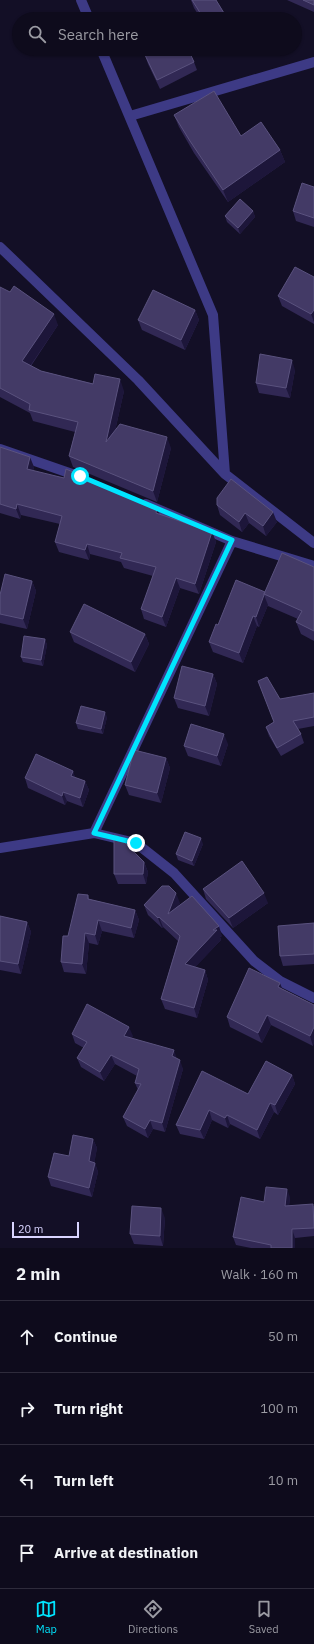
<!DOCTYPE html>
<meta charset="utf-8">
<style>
:root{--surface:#0e0b1c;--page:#1c1929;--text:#f1f3f6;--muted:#9b9ba3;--line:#2e2b3b;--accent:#00e5ff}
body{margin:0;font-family:"IBM Plex Sans",sans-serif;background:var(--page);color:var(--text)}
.scale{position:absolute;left:12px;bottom:10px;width:67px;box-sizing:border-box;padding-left:4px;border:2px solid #d9d4ff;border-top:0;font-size:11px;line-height:14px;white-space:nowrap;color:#d9d4ff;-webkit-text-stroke:3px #130f26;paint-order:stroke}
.stop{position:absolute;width:12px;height:12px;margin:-9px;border:3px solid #00e5ff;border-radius:50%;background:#fff}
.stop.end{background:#00e5ff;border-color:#fff;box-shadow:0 1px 4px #0008}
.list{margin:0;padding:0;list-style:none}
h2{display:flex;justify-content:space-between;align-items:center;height:52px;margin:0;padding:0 16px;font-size:17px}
h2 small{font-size:13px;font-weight:400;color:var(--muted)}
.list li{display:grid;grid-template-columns:26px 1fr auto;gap:12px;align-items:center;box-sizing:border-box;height:72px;padding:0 16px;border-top:1px solid var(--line)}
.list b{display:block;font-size:15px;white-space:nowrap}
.list em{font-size:13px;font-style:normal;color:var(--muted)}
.icon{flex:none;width:22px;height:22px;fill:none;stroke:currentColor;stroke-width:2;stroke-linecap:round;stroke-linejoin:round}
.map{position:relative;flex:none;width:314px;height:1248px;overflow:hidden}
.search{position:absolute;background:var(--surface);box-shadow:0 1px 3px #0004;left:12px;right:12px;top:12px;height:44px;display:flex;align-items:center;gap:10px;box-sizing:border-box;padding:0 14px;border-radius:22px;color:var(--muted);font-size:15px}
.sheet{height:340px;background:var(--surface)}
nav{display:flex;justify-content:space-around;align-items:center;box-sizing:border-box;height:56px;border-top:1px solid var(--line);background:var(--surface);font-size:11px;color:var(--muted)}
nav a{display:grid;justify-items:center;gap:2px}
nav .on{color:var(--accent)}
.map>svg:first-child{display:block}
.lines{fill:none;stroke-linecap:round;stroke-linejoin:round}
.minor{stroke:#3d3a85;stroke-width:10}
.wall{fill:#312854}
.shaded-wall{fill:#1d163a}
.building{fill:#433a66;stroke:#5a527e}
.route{stroke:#00e5ff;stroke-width:5}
</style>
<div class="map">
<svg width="314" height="1248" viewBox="0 0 314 1248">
<rect width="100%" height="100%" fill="#130f26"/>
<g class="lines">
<path class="minor" d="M81 0 89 19
M101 49 213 315 225 474
M130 116 314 62
M0 247 138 380 225 474 314 543
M0 449 78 476
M146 504 232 541 314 566
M94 833 232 541
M0 848 94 833 136 843 174 873 254 961 280 981 314 998"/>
</g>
<path class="wall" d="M191 0H216L228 19H201L194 8Z
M287 0H314V12Z
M143 49H188L194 62 197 70 160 89 148 64 145 55 147 54Z
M174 115 241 136 280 150 285 162 228 202 194 153 179 127Z
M314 187V227L296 221 293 211Z
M253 211 255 217 240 234 227 222 225 216Z
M314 277V324L282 306 278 296Z
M0 287 58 325 31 366 41 371 124 391 115 431 171 448 157 502 73 467 69 456 75 432 33 421 30 413 0 397Z
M195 310 199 320 185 350 142 330 138 320Z
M295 370 290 398 259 393 256 383Z
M0 447 34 467 33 471 160 515 212 532 216 542 199 594 180 588 166 627 144 619 141 609 153 576 124 568 121 562 90 554 89 560 59 552 55 542 60 524 21 515 20 519 0 513Z
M217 505 277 522 266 536 249 523 242 532 220 515Z
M314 567V641L301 634 296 622 298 619 268 606V605L259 627 257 626 243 663 213 652 209 642 218 625 265 592Z
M32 581 36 591 27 629 0 623V595Z
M70 632 145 634 149 644 135 672 74 642Z
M45 639 47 645 43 666 23 662 21 657Z
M213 674 217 684 209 716 178 708 174 698Z
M314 693V726L298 729 301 734 304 743 281 756 269 736 266 727 274 722 280 699Z
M107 717 103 734 78 729 76 723Z
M228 744 221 766 188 756 184 746Z
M166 758 170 768 161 803 129 795 125 785Z
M73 771 75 778 85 781 89 790 83 807 67 801 65 805 28 788 25 778Z
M203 844 194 866 178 860 176 854Z
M144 862 148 872 146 884H118L114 874Z
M203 889 268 903 233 928 206 899Z
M88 895 89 899 135 910 139 920 134 938 102 931 98 945 89 943 86 974 64 972 61 962Z
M180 903 178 906 222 936 220 937 221 940 195 967 205 970 208 980 197 1018 165 1009 161 999 178 941 163 927 162 928 148 915 144 905Z
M0 916 27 922 31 932 21 974 0 970Z
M314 923V964L283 966 280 956Z
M282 989 314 1005 313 1046 271 1025 262 1043 230 1027 227 1017Z
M72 1034 133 1036 131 1038 177 1059 183 1069 165 1132 153 1129 148 1138 127 1126 123 1117 138 1090 135 1083 137 1076 115 1064 104 1081 81 1067 77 1058 84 1048 75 1043Z
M202 1071 248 1094 292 1075 295 1084 278 1115 274 1112 260 1139 230 1124 228 1128 212 1120 204 1139 180 1134 176 1125Z
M93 1139 97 1148 94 1163H95L98 1172 92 1197 51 1186 48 1177 69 1156Z
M290 1197 289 1206H314V1236L295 1238V1248H251L236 1245 233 1237 264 1202Z
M165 1218 163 1246 134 1244 130 1234Z"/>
<path class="shaded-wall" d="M280 150 285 162 228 202 223 190Z
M253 211 255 217 240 234 238 228Z
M195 310 199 320 185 350 181 340Z
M314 310V322L311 314Z
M54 314 58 325 26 372 22 361Z
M292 360 295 370 290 398 286 388Z
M120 379 124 391 110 453 106 442Z
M167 437 171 448 157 502 153 491Z
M30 457 34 467 31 479 27 469Z
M17 504 21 515 20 519 16 509Z
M157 508 161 518 156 513Z
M273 512 277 522 266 536 263 526Z
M245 513 249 523 242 532 239 522Z
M212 532 216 542 199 594 195 584Z
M87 544 90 554 89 560 85 550Z
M176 578 180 588 166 627 162 617Z
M32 581 36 591 27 629 23 619Z
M264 595 268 605 259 627 256 617Z
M253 616 257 626 243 663 239 653Z
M145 634 149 644 135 672 131 662Z
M45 639 47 645 43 666 41 660Z
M213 674 217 684 209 716 205 706Z
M105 712 107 717 103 734 101 729Z
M224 734 228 744 221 766 217 756Z
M166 758 170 768 161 803 157 793Z
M73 771 76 780 71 776Z
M85 781 89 790 83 807 80 798Z
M63 792 67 801 65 805 62 796Z
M201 838 203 844 194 866 192 861Z
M144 862 148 872 146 884 143 874Z
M176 893 180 903 171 924 168 914Z
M264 893 268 903 233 928 229 918Z
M135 910 139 920 134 938 131 928Z
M159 917 163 927 162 928 158 918Z
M98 920 102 931 98 945 95 935Z
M27 922 31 932 21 974 18 964Z
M219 926 222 936 220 937 221 940 189 974 185 964 213 930Z
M85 933 89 943 86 974 82 964Z
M205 970 208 980 197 1018 194 1008Z
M280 983 284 993 278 987Z
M267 1015 271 1025 262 1043 258 1033Z
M129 1027 133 1036 128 1046 124 1036Z
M314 1027V1044L313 1046 310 1036Z
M174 1050 177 1059 172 1056Z
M111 1055 115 1064 104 1081 100 1072Z
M180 1060 183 1069 165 1132 162 1123Z
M292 1075 295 1084 278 1115 275 1105Z
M270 1103 274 1112 260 1139 257 1130Z
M209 1110 212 1120 204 1139 200 1130Z
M227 1115 230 1124 228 1128 225 1118Z
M150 1120 153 1129 148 1138 145 1129Z
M93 1139 97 1148 93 1171 89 1161Z
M95 1163 98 1172 92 1197 89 1188Z
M287 1189 290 1197 288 1214 285 1206Z
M161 1208 165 1218 163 1246 160 1236Z
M292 1229 295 1238V1248H292Z"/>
<path class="building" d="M192 0H216L227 18 225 19H204Z
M303 0H314V5Z
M153 13 157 19H145Z
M146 49H188L194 62 157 80 145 55 149 54Z
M214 91 241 136 261 122 280 150 223 190 190 141 174 115Z
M302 183 314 187V218L293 211Z
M240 199 253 211 238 228 225 216Z
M295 267 314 277V310L311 314 278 296Z
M14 286 54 314 22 361 41 371 93 384 95 374 120 379 106 442 120 424 167 437 153 491 69 456 78 422 29 410 30 404 0 388V287L10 292Z
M153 290 195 310 181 340 138 320Z
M260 354 292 360 286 388 256 383Z
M0 447 30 457 27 469 64 478 66 469 157 508 156 513 212 532 195 584 176 578 162 617 141 609 156 567 120 558 122 553 87 544 85 550 55 542 62 516 17 504 16 509 0 504Z
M231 479 273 512 263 526 245 513 239 522 217 505V498Z
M282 553 314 567V631L296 622 302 611 264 594Z
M5 574 32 581 23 619 0 614V595Z
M236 580 265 592 264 594V595L256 617 253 616 239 653 209 642 216 624 218 625Z
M84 604 145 634 131 662 70 632Z
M24 636 45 639 41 660 21 657Z
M182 666 213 674 205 706 174 698Z
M267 677 280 699 314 693V717L293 721 301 734 277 748 266 727 274 722 258 681Z
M81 706 105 712 101 729 76 723Z
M191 724 224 734 217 756 184 746Z
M134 750 166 758 157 793 125 785Z
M36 754 73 771 71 776 85 781 80 798 63 792 62 796 25 778Z
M185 832 201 838 192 861 176 854Z
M114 835 118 836 144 862 143 874H114Z
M242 861 264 893 229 918 203 889Z
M162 886H169L176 893 168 914 192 896 219 926 213 930H217L185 964 205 970 194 1008 161 999 180 936 159 917 158 918 144 905Z
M78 894 88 895V899L135 910 131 928 98 920 95 935 85 933 82 964 61 962 63 936H68Z
M0 916 27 922 18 964 0 961Z
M314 923V954L280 956 278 926Z
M249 968 280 983 278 987 314 1005V1027L310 1036 267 1015 258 1033 227 1017Z
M87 1004 129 1027 124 1036 174 1050 172 1056 180 1060 162 1123 150 1120 145 1129 123 1117 141 1084 135 1083 139 1069 111 1055 100 1072 77 1058 87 1042 72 1034Z
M266 1061 292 1075 275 1105 270 1103 257 1130 227 1115 225 1118 209 1110 200 1130 176 1125 202 1071 248 1094Z
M73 1135 93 1139 89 1161 95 1163 89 1188 48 1177 54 1153 69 1156Z
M266 1187 287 1189 285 1206 313 1204 314 1228 292 1229V1248H271V1245L233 1237 241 1197 264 1202Z
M132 1206 161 1208 160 1236 130 1234Z"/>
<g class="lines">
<path class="route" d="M80 476 232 540 94 833 136 843"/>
</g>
</svg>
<div class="scale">20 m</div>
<div class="stop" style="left:80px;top:476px"></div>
<div class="stop end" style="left:136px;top:843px"></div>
<div class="search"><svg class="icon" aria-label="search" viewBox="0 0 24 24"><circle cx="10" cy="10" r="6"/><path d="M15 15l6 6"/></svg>Search here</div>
</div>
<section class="sheet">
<h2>2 min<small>Walk · 160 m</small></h2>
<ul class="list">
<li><svg class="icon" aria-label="ahead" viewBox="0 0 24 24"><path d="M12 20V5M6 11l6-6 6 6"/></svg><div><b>Continue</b></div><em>50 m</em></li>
<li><svg class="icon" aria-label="right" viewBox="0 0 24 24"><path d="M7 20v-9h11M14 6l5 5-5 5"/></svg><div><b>Turn right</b></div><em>100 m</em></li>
<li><svg class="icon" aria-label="left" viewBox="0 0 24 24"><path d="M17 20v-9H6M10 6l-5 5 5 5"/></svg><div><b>Turn left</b></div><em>10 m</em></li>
<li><svg class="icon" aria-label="arrive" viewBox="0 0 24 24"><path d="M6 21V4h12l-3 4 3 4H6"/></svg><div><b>Arrive at destination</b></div></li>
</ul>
</section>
<nav>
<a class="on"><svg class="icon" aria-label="map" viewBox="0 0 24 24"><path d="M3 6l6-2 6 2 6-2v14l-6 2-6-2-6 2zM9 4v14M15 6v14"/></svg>Map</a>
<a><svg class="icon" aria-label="directions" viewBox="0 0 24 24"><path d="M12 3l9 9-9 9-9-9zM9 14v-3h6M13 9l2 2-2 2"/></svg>Directions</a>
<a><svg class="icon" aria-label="saved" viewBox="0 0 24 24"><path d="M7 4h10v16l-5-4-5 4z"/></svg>Saved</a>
</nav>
